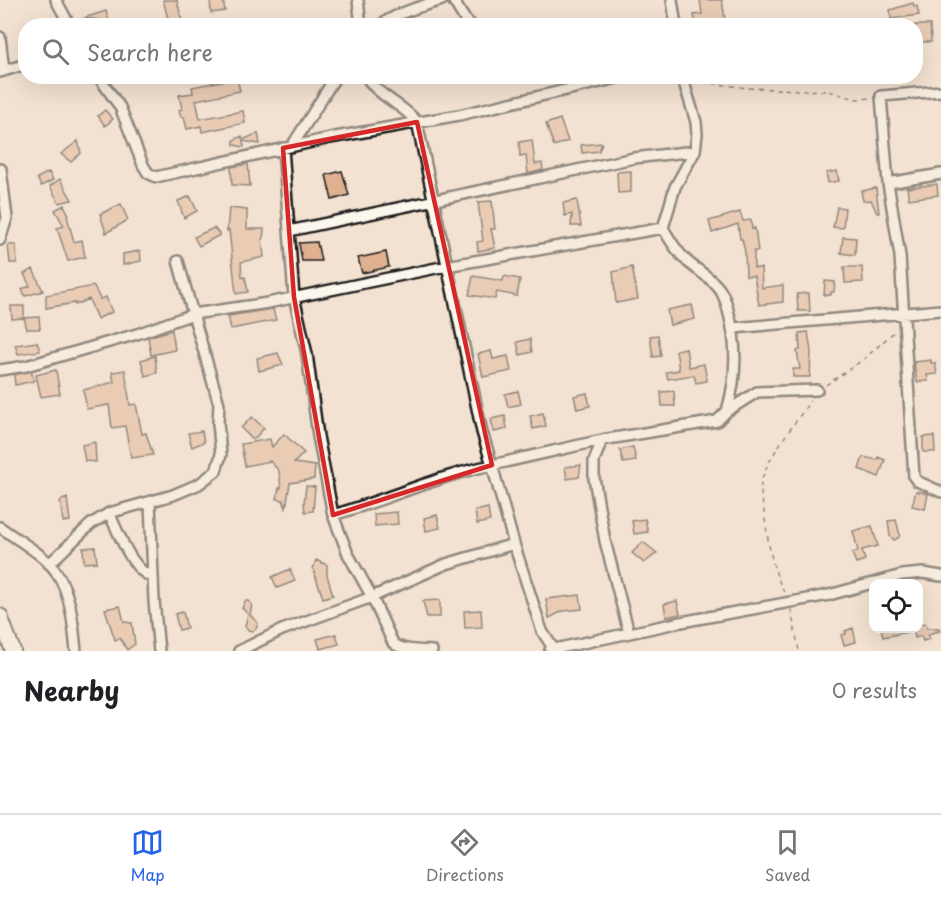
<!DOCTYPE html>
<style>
:root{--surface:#fff;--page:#f6f6f6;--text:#202124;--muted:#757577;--line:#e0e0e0;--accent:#2563eb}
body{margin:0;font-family:"Playpen Sans",sans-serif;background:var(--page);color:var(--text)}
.controls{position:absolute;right:18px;bottom:18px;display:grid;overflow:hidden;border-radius:12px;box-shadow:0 6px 24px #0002}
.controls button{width:54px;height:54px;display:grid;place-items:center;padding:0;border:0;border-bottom:2px solid var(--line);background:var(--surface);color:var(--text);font:30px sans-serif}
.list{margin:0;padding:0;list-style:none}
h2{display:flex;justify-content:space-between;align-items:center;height:78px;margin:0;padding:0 24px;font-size:26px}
h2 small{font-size:20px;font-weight:400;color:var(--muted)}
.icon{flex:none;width:33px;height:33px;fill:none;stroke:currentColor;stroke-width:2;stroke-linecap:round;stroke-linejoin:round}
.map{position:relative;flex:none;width:941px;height:651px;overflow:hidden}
.search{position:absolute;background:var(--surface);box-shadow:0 6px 24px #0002;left:18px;right:18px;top:18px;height:66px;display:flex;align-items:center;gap:15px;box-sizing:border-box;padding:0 21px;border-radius:24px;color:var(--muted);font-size:22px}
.sheet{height:162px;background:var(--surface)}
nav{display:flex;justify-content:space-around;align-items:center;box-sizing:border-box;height:84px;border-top:2px solid var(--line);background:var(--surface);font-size:16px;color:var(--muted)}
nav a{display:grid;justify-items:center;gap:3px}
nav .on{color:var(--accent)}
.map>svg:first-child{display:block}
.building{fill:#e0b191;stroke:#1c1c1c;stroke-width:1.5}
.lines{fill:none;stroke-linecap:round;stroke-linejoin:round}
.minor-casing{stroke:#1c1c1c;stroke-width:14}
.secondary-casing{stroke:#1c1c1c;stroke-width:18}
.path{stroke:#1c1c1c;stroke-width:1.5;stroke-dasharray:4.5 4.5;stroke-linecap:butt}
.minor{stroke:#fbf7ec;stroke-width:9}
.secondary{stroke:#fbf7ec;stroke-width:14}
.marked{fill:none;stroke:#d62828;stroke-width:4.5;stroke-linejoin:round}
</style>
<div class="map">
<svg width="941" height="651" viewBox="0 0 941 651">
<rect width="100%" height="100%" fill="#f3e2d1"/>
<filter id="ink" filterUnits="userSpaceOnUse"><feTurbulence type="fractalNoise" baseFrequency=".0167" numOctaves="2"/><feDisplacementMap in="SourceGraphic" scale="12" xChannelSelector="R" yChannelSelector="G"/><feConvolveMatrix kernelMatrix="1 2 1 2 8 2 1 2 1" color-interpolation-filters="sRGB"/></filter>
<g filter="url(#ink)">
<path class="building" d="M163 0H177L183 26H170Z
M210 0H223L225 11 211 13Z
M700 0H722L726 26H696L694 15 702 14Z
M913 3 914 6H917L919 15 891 19 890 10Z
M106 11 111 26H102L101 20 84 18Z
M915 25H930L931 42H915Z
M237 78 240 91 196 100 200 119 243 111 245 123 202 132 201 126 187 129 184 117H181L179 110 182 109 179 95 193 93 192 87Z
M105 110 113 119 105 126 98 116Z
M560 119 568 141 554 146 546 124Z
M258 133 260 144 243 141 244 147 234 145V140L242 136 243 140Z
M532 140 535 164 542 163 543 170 528 174 526 155 520 156 519 142Z
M78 141 81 153 71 162 61 154Z
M602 143 599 151 582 153 581 145Z
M248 164 250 186 232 185 231 167Z
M342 171 349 195 332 200 326 175Z
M631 171V192L618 193 617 172Z
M837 171 839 181 828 183 826 173Z
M49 172 53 180 41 186 37 178Z
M60 179 72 200 59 203 50 186Z
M937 184 938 195 909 199 907 188Z
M876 188 879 213H877L871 200 863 201 861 191Z
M190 196 197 211 184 218 178 201Z
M577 200 581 226H571L572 214 565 216 563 203Z
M492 201 495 229H491L495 248 478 251 477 242 483 241 478 202Z
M121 204 128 220 106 233 100 214Z
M64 205 69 215 67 216 74 242 82 240 85 257 68 261 57 228 64 226 55 210Z
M837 207 845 208 843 228 833 227Z
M229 208 247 210V229H264L263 239H262L264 257 241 262 242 277H245L248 292 236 294 229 230 227 231Z
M740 212 743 221 751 220 752 229 755 228 758 251H754V268H761L762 288 783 285V302L759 305 754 276H746L745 252 742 239H740L738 224 712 233 709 221Z
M214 228 220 235 199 246 194 237Z
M843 237 856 238 855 255 841 253Z
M317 242 321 261H302L299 243Z
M8 245H16L17 263H10Z
M140 251 141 261 123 265V254Z
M386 252 389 267 362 273 358 258Z
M632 267 638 299 616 303 613 272Z
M844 267H862L863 282 845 283Z
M33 269 43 291 25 296 22 289 30 286 24 274Z
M473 276 503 281 504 276 520 279 517 296 497 292 495 299 469 295Z
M825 281 835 282 834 292H831V295H824Z
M94 286 100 299 106 297 112 312 97 319 89 299 75 305V303L46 308V295Z
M809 293 810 311H798L797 294Z
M692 305 695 319 670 325 667 310Z
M11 306H24V318L12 319Z
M273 309 276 320 231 329 228 316Z
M39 317 40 329H27L24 318Z
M172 330 175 350 151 355 148 337Z
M808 332 811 351 810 377H793V369H800L797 351 800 350 799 333Z
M658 335 661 356 653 357 650 336Z
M530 339 532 352 520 355 517 342Z
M37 342 40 351 18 354 15 345Z
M686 348 689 367 704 364 707 381 696 383 694 375 668 379 666 372 679 370 676 350Z
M491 351 493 359 508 356 511 371 483 377 478 354Z
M278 353 283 365 259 371 257 358Z
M155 356 157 373 145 376 141 360Z
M931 360V363H935L937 374 927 375 928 381 917 382 914 362Z
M56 370 60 394 41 397 36 375Z
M125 370 130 405 136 404 142 434 146 433 153 455 131 458 125 426 112 428 109 405 87 409 83 390 114 382 112 372Z
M31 371 34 381 15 385 14 375Z
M518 391 521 404 508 407 505 394Z
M674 391 675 406H662L661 392Z
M587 393 590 406 577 409 574 396Z
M543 413 546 426 533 429 530 416Z
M505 416 507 429 494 432 491 419Z
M252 417 264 428 253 440 241 428Z
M202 431 204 442 192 447 188 433Z
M284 434 304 453 294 463 315 466 314 479 290 483 286 508 283 500 277 499 279 488H281L279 471 270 461 245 466 241 444 270 439 272 447Z
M934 436 935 452H923V437Z
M95 442 96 462 85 461 82 445Z
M633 447 636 461 623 463 620 450Z
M863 457 877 460 878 457 885 460 879 477 859 469Z
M581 465 579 477 567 479 565 467Z
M306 486 315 487 313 511 305 512 304 503Z
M916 491 928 494 925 509 912 506Z
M67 498 70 521 63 522 60 501Z
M488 508 490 521 477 524 475 511Z
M397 512 398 524 375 526 374 514Z
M437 515 440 528 426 531 424 518Z
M645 519 648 532 634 534 632 521Z
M896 520 900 535 898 538 894 540 890 536 888 521Z
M872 526 878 546 862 550 865 560 856 563 852 553 858 551 853 531Z
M643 542 657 553 644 563 632 553Z
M95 547 97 562 84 563 83 548Z
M316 560 327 565V575L333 595 323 598 313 569Z
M290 569 295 581 277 588 272 577Z
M580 595 582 609 563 611 549 618 546 599Z
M440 600V617H427L423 601Z
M245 601H248L252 604 250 615 258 623 256 629 253 631 248 630 245 626 248 614 242 608Z
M677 601 680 614 666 617 664 604Z
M120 606 124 622 132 623 135 644 127 650 120 638 115 640 105 609Z
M481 610 482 627 465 628 464 611Z
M183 612 187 628 179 630 175 614Z
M925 623 927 628H939L940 631 928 634 930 639 923 641 921 636 915 638 913 628H918V625Z
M853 628 856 642 844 645 841 635 846 634 845 631Z
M881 628H908V632L883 637Z
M336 634 339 644 320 649 317 639Z"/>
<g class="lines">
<g class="minor-casing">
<path id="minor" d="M56 0 70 26
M358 0 361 26
M453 0 464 18 472 26
M672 0 676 26
M379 26C398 12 420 7 442 0
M0 37 4 71
M0 72 26 64
M98 76 120 107 143 165 148 173 156 177 330 138 459 115 626 76
M682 76 696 122 697 134 695 151 675 187 663 228C670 240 677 252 688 262 697 270 708 276 716 285 723 292 726 301 728 310 738 345 737 377 727 411
M941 91 881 96 888 183 900 256 914 477 917 481 941 492
M292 146 336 76
M283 148 294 297 307 354 318 436 333 515 348 554 372 597 393 643C402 651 419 650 432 651
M888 183 941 174
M289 231 634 158 695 151
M0 240 7 218 1 169
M733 328 941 310
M0 370 26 366 137 334 193 314 178 261
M602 440 594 461V478L605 541 629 633
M150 502 154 601 159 651
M109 513C118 531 132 572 153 577
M333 515C386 500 437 476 492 465L482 432 417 122C403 104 378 97 366 76
M0 527C16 539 35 549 49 563 71 586 73 622 76 651
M49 564 91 524 109 513 173 495 199 484 216 471 221 455 218 423 219 404 193 314 268 303 446 266 663 228
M550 650 681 622 829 595 902 575 923 573 941 576
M239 651 282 630 372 597 446 564 514 544
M555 651 542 631 514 544 492 465 602 440 717 421 727 411 757 392 817 390"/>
</g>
<g class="secondary-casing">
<path id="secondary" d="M0 616 13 651"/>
</g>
<path class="path" d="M695 81 748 88 828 91 856 99 871 98
M826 385 864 359 895 331
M784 592C771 567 768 540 764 512 763 503 760 493 761 484 765 459 796 423 810 401
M791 610 799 651"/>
<use href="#minor" class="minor"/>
<use href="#secondary" class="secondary"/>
</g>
</g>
<path d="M0 0H941V651H0ZM417 122 492 465 333 515 294 297 283 148Z" fill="#f3e2d1" fill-opacity=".55" fill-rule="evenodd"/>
<path class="marked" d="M417 122 492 465 333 515 294 297 283 148Z"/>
</svg>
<div class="controls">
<button><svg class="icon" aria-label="locate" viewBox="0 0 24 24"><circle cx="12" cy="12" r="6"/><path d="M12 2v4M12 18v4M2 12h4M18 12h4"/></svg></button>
</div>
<div class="search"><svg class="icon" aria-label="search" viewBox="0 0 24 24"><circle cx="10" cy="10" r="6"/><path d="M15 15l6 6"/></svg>Search here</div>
</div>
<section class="sheet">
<h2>Nearby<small>0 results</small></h2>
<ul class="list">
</ul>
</section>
<nav>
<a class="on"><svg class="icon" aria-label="map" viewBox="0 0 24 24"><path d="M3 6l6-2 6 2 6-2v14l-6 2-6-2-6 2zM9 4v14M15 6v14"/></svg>Map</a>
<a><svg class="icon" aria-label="directions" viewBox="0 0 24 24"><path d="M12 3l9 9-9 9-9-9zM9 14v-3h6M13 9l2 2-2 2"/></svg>Directions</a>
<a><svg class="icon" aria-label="saved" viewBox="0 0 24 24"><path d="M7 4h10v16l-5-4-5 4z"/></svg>Saved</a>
</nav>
